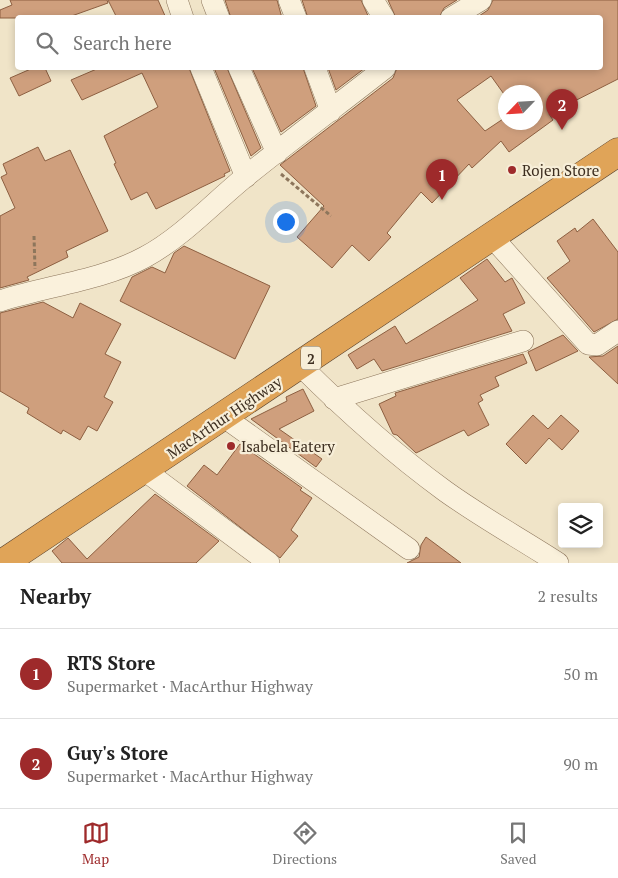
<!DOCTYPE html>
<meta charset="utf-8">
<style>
:root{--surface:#fff;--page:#f6f6f6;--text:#222;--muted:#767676;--line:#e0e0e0;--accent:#9e2a2b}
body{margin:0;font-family:"PT Serif",serif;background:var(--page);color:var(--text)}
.controls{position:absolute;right:15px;bottom:15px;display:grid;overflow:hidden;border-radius:5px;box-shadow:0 2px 8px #0003}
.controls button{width:45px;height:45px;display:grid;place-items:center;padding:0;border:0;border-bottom:1px solid var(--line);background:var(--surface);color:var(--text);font:25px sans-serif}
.compass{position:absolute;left:498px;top:85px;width:45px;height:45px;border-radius:50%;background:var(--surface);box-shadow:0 2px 8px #0003;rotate:245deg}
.you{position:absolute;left:285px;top:221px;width:18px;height:18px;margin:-12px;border:4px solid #fff;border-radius:50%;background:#1a73e8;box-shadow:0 0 0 8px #1a73e833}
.badge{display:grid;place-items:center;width:32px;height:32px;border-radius:50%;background:var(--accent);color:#fff;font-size:16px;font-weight:700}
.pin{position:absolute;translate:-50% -41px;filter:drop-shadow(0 1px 2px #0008)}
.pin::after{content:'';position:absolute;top:26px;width:18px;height:15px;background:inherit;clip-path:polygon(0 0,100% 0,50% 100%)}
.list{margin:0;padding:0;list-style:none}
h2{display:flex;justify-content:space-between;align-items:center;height:65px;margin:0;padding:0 20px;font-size:21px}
h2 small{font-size:16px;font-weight:400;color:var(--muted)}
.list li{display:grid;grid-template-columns:32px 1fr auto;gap:15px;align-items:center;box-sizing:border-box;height:90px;padding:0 20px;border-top:1px solid var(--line)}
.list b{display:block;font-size:19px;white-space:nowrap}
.list p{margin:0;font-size:16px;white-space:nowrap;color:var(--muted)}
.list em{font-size:16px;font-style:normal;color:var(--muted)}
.icon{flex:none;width:28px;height:28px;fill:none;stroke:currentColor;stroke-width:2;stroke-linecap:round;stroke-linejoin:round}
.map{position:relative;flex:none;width:618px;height:563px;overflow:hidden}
.search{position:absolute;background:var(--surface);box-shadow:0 2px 8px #0003;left:15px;right:15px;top:15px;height:55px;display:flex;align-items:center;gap:12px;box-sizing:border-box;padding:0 18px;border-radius:5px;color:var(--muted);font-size:19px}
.sheet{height:245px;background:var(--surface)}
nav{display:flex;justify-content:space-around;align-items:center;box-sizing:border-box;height:70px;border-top:1px solid var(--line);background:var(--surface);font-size:14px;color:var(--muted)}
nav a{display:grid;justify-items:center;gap:2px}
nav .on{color:var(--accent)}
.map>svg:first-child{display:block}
.building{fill:#cf9f7d;stroke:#8d5f41;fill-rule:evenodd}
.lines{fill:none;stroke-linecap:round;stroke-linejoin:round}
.minor-casing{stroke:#8d765c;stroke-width:22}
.highway-casing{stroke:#5b4430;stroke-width:29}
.path{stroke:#8d765c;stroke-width:3;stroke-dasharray:4 2.5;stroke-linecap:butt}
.minor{stroke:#faf1dc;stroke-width:21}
.highway{stroke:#e0a458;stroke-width:28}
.poi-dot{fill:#9e2a2b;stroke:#f7eed8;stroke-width:2}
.labels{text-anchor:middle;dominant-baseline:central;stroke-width:4.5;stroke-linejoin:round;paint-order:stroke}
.shield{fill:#f7eed8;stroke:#756857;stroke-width:1}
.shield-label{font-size:14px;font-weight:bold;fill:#3d2e20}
.poi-label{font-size:15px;fill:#3d2e20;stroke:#f7eed8;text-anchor:start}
.street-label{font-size:15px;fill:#3d2e20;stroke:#f7eed8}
</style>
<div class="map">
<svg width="618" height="563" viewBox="0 0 618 563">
<rect width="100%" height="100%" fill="#f0e4c8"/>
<path class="building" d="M10 0H107L108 3 66 18H0V10L12 5Z
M108 0H158L166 18H117Z
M225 0H277L282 18H231Z
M302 0H361L369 18H308Z
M388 0H457L444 8 439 18H396Z
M493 0H618V79L549 114 553 120 509 152 501 141 472 168 469 164 432 203 421 192 387 233 391 237 369 261 352 245 332 268 297 237 324 206 280 165 393 78 397 68H600V18H476L488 10ZM491 76 506 97V92H536V122H506V117L485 131 457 100Z
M33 68H45L51 81 19 96 10 78Z
M99 68H189L230 171 224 174 225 176 156 209 147 192 131 200 114 164 116 163 104 136 158 107 142 73 82 100 71 80Z
M214 68H227L261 148 251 156Z
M252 68H303L316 106 281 132Z
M328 68H365L336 90Z
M38 147 45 161 70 150 108 231 66 251 68 257 27 277 29 280 0 288V216L15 208 1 177 7 174 3 164Z
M593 219 618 252V319L594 332 547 278 570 261 557 241 575 228 577 232Z
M184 246 270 286 235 359 120 301 132 277 152 267 165 273 174 253Z
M487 259 505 282 512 278 513 280 525 303 503 314 512 331 382 371 374 359 357 369 348 355 395 326 406 344 478 300 460 278Z
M43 302 73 318 80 303 121 324 105 354 121 362 104 397 113 402 97 431 88 426 80 440 63 430 61 434 27 413 29 408 0 391V313Z
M563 335 578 351 536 371 528 352Z
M618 346V384L589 357 603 356Z
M523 354 527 363 495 377 499 386 480 395 483 400 478 403 489 425 468 436 464 430 416 453 397 435 393 434 379 404 396 396 395 393Z
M303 389 314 411 279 429 322 459 316 467 251 419 287 401 286 397Z
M533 415 548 429 561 415 579 431 562 450 549 438 526 464 506 444Z
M240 444 302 488 300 490 312 498 291 530 298 536 280 558 187 486 204 465 217 475Z
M155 494 219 541 196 563H62L52 551 68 538 87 559Z
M426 537 461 563H407L419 557 421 545Z"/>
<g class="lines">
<g class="minor-casing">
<path id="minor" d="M177 0 183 18
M212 0 219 18
M289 0 296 18
M373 0 384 18
M451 18 481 0
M201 68 246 177
M239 68 277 153
M315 68 331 111
M492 237 588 344 597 345 618 331
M0 301C46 286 103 280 145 257 182 237 212 204 245 177 291 140 339 104 385 68
M301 366C346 411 393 453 445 491 481 517 521 539 558 563
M334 399 523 341
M224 417 409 549
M144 470 269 563"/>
</g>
<g class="highway-casing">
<path id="highway" d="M3 563 618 152"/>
</g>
<path class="path" d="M281 174 331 216
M34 236 35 269"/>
<use href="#minor" class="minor"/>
<use href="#highway" class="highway"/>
</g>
<g class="poi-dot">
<circle cx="512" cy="170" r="5"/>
<circle cx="231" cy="446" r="5"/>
</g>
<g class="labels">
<rect class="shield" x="301" y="346.5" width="20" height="23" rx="4"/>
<g class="shield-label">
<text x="311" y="358">2</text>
</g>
<g class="poi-label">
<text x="522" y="170">Rojen Store</text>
<text x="241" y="446">Isabela Eatery</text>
</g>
<g class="street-label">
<text transform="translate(224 417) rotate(-34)">MacArthur Highway</text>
</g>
</g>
</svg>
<div class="controls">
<button><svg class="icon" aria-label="layers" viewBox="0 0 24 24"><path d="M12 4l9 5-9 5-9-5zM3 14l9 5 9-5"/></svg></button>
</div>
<svg class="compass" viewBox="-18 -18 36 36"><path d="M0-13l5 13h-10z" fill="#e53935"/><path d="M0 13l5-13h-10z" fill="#767676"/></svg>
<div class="you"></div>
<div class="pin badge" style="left:442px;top:200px">1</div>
<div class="pin badge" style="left:562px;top:130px">2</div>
<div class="search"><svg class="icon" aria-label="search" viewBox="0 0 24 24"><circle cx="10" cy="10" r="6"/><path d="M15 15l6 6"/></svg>Search here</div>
</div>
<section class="sheet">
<h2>Nearby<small>2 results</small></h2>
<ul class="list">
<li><span class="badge">1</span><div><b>RTS Store</b><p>Supermarket · MacArthur Highway</p></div><em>50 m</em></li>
<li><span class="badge">2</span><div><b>Guy's Store</b><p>Supermarket · MacArthur Highway</p></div><em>90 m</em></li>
</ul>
</section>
<nav>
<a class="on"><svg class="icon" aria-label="map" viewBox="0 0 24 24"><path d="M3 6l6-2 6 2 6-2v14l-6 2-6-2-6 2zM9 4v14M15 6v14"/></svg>Map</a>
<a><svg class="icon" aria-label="directions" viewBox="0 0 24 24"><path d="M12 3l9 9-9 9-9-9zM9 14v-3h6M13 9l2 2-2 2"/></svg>Directions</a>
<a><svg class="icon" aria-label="saved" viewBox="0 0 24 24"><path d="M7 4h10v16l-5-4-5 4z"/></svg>Saved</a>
</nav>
